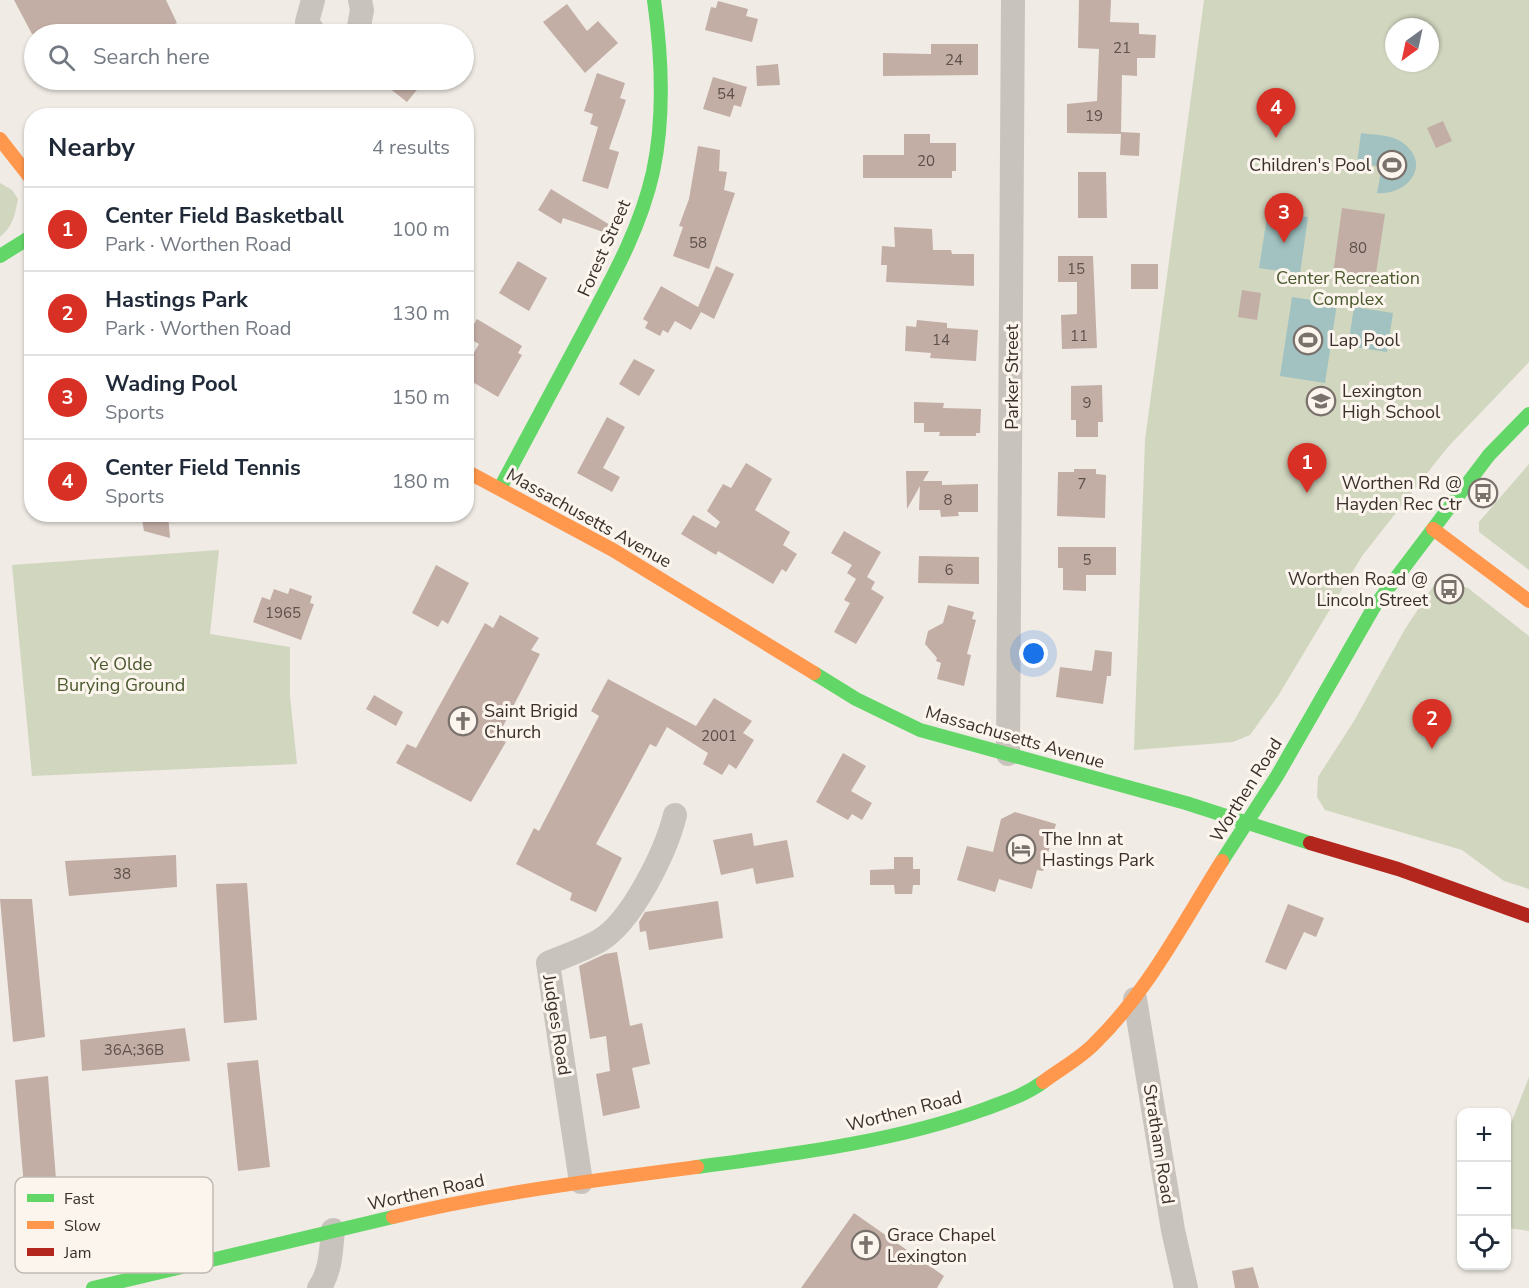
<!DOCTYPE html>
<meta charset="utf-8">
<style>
:root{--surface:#fff;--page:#f2f2f3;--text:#1f2937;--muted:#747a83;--line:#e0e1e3;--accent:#d93025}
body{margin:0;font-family:"Nunito Sans",sans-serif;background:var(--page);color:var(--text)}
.controls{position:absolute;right:18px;bottom:18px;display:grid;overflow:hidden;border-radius:12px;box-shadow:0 2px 4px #0004}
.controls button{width:54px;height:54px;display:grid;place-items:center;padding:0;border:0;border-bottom:2px solid var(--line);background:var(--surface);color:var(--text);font:30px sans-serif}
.compass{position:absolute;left:1385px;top:18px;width:54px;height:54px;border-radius:50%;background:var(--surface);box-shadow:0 2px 4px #0004;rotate:213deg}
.you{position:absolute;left:1034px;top:654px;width:21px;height:21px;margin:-15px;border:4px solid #fff;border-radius:50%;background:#1a73e8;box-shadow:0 0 0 9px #1a73e833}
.badge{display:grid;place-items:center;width:39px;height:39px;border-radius:50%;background:var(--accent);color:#fff;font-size:20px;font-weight:700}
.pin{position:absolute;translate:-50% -50px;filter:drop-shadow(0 2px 3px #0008)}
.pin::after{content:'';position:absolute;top:32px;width:21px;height:18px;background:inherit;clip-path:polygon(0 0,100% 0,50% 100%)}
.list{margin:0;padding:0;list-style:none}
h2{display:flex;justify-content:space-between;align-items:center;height:78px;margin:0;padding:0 24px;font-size:26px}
h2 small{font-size:20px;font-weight:400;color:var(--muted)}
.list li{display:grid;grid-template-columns:39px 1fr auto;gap:18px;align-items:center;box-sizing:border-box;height:84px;padding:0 24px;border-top:2px solid var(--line)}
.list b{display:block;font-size:22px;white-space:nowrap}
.list p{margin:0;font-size:20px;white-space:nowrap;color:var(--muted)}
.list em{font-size:20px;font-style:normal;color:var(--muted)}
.icon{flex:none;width:33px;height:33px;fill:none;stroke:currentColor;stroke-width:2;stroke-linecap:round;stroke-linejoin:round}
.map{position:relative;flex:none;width:1529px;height:1288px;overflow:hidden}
.search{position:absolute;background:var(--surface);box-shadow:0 2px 4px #0004;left:24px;top:24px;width:450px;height:66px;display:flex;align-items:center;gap:15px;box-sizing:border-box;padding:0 21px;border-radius:33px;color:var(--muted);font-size:22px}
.panel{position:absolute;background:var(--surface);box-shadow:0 2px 4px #0004;left:24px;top:108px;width:450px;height:414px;border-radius:24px}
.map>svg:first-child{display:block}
.green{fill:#d1d6bf;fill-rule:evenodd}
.water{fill:#a1c2c1}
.building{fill:#c3aea6}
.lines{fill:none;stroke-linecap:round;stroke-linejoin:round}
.street{stroke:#c9c3be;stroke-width:24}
.fast{stroke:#63d668;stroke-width:14}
.slow{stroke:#ff974d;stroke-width:14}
.jam{stroke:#b3261e;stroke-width:14}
.labels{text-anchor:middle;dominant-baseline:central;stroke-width:6;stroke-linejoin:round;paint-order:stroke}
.number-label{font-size:15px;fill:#5d504a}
.poi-label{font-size:18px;fill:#3b302b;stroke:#fbf5ed;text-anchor:start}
.street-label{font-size:18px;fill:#3b302b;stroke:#fbf5ed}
.park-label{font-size:18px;fill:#4a592e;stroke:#fbf5ed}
.key{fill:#fbf5ed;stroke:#c1bab3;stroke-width:1.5}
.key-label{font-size:16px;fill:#3b302b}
</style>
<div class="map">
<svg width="1529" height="1288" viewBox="0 0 1529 1288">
<rect width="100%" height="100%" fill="#f0ebe5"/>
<path class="green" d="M1204 0H1529V362L1447 448 1362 556 1278 696 1250 735 1233 742 1134 750 1145 440ZM1394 27H1430V63H1394Z
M0 183 12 190 18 199C15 215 13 226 0 237Z
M1529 464V570L1479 532V522Z
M219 550 210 634 290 647V696L297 764 32 776 12 565Z
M1438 579 1468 588 1529 636V889L1504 881 1462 850 1325 810 1317 797 1318 777 1354 721 1405 629Z
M1529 1077V1231L1507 1228V1134Z"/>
<path class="water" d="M1361 133C1374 135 1392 134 1403 143 1432 164 1408 196 1377 193L1382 167 1357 163Z
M1268 211 1308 217 1300 274 1259 268Z
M1292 297 1337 304 1325 383 1280 376Z
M1354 307 1393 313 1387 352 1348 346Z"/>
<path class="building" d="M14 0H166L177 23 152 34H113L108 26 92 34H32Z
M1079 0H1111L1110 22 1139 23V34L1156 35 1155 58H1137V76L1122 75 1121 132 1140 133 1139 156 1120 155 1121 134 1067 133V104L1097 101 1099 49 1078 48Z
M718 1 748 9 746 16 758 19 752 42 705 30 711 7 716 8Z
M567 4 587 31 598 21 618 43 585 73 543 22Z
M931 44H978V75L883 76V53L931 54Z
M778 64 780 85 757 86 756 66Z
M597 73 625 83 620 98 626 100 609 149 619 152 608 189 582 181 598 127 590 124 593 114 584 111Z
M713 77 747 87 741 107 734 105 730 117 703 109Z
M379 80H425L407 102Z
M1443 121 1452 141 1436 148 1427 128Z
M904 134H930V143H956V171H952V178H863V155H904Z
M698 146 720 150 719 171 727 172 724 190 735 193 709 269 673 256 683 227 679 226 689 199Z
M1078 172H1106L1107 218H1078Z
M551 189 615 228 612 235 563 218 561 224 538 210Z
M1342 208 1385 214 1374 287 1332 281Z
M894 227 932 229 933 250H951L952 254H974V286L886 282 887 265H881L882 246 895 247Z
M1058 256H1093L1097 348 1062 349 1061 315 1077 314V282H1058Z
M518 261 547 278 529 311 499 293Z
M1131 264H1158V289H1131Z
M716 266 734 274 714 319 701 312 691 330 675 321 668 333 663 330 660 336 645 328 648 322 643 319 661 286 698 307Z
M1242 290 1261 293 1257 320 1238 317Z
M477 319 522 346 518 353 522 355 498 397 466 378V366L479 344 466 337Z
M917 320 947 323V328L978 330 976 361 930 358 931 353 905 351 906 326 916 327Z
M634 359 655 370 639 396 619 384Z
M1102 385 1103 422H1098V437H1076V420H1071V386Z
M914 402 944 403 943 408 981 409 980 433H976V436H939L940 432H924V423H914Z
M607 417 625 427 603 468 620 477 612 492 577 473Z
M746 463 772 479 755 510 790 532 783 545 797 554 786 572 782 569 773 584 718 551 716 555 681 534 693 515 716 528 720 522 707 511 723 484 731 488Z
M1074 469H1096V474L1106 475 1105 518 1057 516 1058 472H1074Z
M906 471H929L923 481H942V485L978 484V512H958L959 516 941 517 940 510H919L920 486 907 509Z
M141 514H168L170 538 144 531Z
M844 531 881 552 867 577 875 582 871 589 884 597 856 644 834 632 850 603 844 600 856 579 847 573 852 565 831 553Z
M1058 547H1116V575H1086V591L1063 590V568H1058Z
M919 556 979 557V584L918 583Z
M436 565 469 583 448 624 442 620 438 627 412 613Z
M290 588 312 596 310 603 314 604 301 640 253 622 262 597 270 600 274 589 288 594Z
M948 605 974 612 972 619 976 620 967 654 971 655 964 686 937 679 941 663 936 661 937 658 925 644 928 631 943 623Z
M500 615 539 638 531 650 540 654 497 738 506 742 471 802 396 763 407 744 416 748 485 623 493 628Z
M1095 650 1112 652 1111 676H1107L1103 704 1056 697 1060 667 1092 671Z
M608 679 696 726 714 698 752 721 743 733 754 740 736 769 729 764 722 775 703 764 708 753 667 727 656 747 650 744 596 844 622 858 596 912 570 900 572 893 516 864 534 828 539 831 599 716 591 711Z
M374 695 403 712 396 726 366 709Z
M843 753 866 766 851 791 872 803 862 820 852 814 848 820 816 802Z
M1015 812 1056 824 1043 871 1037 870 1032 889 999 879 995 892 957 880 967 846 993 852 1001 819Z
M752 833 754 846 787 840 794 877 756 884 753 868 721 875 713 840Z
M176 855 177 887 69 896 65 861Z
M894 857H913V869H920V885H913L912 894H895L894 885H870V870L894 869Z
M247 883 257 1020 224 1023 216 884Z
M0 899H32L45 1037 13 1042Z
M718 901 723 938 649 950 646 931 640 932 639 922 645 912Z
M1288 904 1324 918 1316 937 1304 932 1286 970 1265 962Z
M617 952 630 1026 642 1023 650 1064 632 1068 640 1108 603 1116 596 1074 610 1071 606 1036 590 1039 579 966 605 954Z
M185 1028 190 1061 82 1071 80 1040Z
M258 1060 270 1167 238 1171 227 1063Z
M48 1076 59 1218 27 1222 15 1080Z
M854 1213 944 1276 937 1288H801Z
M1253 1267 1259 1288H1235L1232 1271Z"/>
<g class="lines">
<path class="street" d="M313 0 307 22 315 34
M355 34 358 32 362 10 360 0
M1008 754 1013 0
M1135 999 1173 1230 1186 1288
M581 1182 548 963C565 956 583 950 599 941 632 922 666 851 675 815
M319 1288C331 1272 331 1249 333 1230"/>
<path class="fast" d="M0 256 32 236
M500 488C528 436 556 383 584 331 611 280 640 230 653 172 665 116 662 57 654 0
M814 673 856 699 920 730 1186 803 1310 843
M1222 861 1277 776 1374 607 1489 455 1529 414
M697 1167C793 1154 894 1142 985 1109 1006 1101 1025 1095 1043 1082
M93 1288 393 1217"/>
<path class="slow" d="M0 139 32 180
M466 471 613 550 814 673
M1433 529 1529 601
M1043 1082C1060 1069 1081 1058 1095 1043 1149 990 1182 924 1222 861
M393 1217C493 1193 596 1180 697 1167"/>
<path class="jam" d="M1310 843 1398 869 1529 916"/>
</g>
<defs>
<g id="stadium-ring" transform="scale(1.5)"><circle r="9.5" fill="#fbf5ed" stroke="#7a716c" stroke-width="1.5"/><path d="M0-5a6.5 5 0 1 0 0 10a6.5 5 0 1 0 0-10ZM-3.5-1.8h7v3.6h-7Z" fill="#7a716c"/></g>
<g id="school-ring" transform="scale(1.5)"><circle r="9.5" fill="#fbf5ed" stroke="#7a716c" stroke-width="1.5"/><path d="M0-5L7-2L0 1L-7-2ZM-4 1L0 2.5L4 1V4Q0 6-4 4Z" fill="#7a716c"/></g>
<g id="bus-ring" transform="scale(1.5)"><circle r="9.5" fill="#fbf5ed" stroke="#7a716c" stroke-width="1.5"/><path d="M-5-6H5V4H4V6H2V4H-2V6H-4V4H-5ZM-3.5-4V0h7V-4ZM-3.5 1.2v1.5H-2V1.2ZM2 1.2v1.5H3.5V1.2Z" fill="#7a716c"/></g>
<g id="church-ring" transform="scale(1.5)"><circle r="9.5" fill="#fbf5ed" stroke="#7a716c" stroke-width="1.5"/><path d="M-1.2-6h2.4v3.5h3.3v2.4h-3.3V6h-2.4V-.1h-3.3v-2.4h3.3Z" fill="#7a716c"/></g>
<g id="hotel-ring" transform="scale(1.5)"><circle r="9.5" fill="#fbf5ed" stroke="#7a716c" stroke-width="1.5"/><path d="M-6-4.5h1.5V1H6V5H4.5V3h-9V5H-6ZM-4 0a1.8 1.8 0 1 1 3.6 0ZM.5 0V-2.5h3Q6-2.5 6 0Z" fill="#7a716c"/></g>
</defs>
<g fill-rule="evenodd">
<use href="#stadium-ring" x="1392" y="165"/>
<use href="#stadium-ring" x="1308" y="340"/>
<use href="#school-ring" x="1321" y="401"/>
<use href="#bus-ring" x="1483" y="493"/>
<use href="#bus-ring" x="1449" y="589"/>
<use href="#church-ring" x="463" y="721"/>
<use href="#hotel-ring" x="1021" y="849"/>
<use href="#church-ring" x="866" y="1245"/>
</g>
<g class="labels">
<g class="number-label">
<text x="1122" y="48">21</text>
<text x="954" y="60">24</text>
<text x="726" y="94">54</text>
<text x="1094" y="116">19</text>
<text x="926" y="161">20</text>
<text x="698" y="243">58</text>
<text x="1358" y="248">80</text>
<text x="1076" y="269">15</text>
<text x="1079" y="336">11</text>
<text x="941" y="340">14</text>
<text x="1087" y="403">9</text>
<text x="1082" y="484">7</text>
<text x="948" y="500">8</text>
<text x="1087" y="560">5</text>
<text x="949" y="570">6</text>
<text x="283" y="613">1965</text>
<text x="719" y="736">2001</text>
<text x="122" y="874">38</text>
<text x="134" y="1050">36A;36B</text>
</g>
<g class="poi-label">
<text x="1371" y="165" text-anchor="end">Children's Pool</text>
<text x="1329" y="340">Lap Pool</text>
<text x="1342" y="391">Lexington<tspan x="1342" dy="21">High School</tspan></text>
<text x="1462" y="483" text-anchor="end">Worthen Rd @<tspan x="1462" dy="21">Hayden Rec Ctr</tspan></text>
<text x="1428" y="579" text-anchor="end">Worthen Road @<tspan x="1428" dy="21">Lincoln Street</tspan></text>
<text x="484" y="711">Saint Brigid<tspan x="484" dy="21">Church</tspan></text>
<text x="1042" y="839">The Inn at<tspan x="1042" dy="21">Hastings Park</tspan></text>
<text x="887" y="1235">Grace Chapel<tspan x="887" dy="21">Lexington</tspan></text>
</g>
<g class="street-label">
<text transform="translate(604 248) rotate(-66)">Forest Street</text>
<text transform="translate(1012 377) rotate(-90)">Parker Street</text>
<text transform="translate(589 518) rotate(29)">Massachusetts Avenue</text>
<text transform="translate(1015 737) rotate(16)">Massachusetts Avenue</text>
<text transform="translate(1246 790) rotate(-58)">Worthen Road</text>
<text transform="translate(557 1025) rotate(81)">Judges Road</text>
<text transform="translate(904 1111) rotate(-14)">Worthen Road</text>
<text transform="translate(1159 1144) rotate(81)">Stratham Road</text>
<text transform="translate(426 1192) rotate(-12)">Worthen Road</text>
</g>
<g class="park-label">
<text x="1348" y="278">Center Recreation<tspan x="1348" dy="21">Complex</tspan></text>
<text x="121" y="664">Ye Olde<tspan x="121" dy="21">Burying Ground</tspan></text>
</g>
</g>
<rect x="15" y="1177" width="198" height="96" rx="9" class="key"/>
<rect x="27" y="1194" width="27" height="8" fill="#63d668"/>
<rect x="27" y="1221" width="27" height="8" fill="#ff974d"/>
<rect x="27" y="1248" width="27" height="8" fill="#b3261e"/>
<g class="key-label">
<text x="64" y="1204">Fast</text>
<text x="64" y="1231">Slow</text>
<text x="64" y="1258">Jam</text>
</g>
</svg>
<div class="controls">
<button>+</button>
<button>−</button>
<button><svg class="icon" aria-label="locate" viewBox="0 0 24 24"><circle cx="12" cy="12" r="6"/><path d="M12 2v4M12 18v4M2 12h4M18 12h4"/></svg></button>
</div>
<svg class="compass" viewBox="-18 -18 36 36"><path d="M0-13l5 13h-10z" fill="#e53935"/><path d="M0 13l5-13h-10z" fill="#747a83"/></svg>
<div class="you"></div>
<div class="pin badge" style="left:1307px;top:493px">1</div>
<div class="pin badge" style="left:1432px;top:749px">2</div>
<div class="pin badge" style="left:1284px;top:243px">3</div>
<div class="pin badge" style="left:1276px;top:138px">4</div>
<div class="search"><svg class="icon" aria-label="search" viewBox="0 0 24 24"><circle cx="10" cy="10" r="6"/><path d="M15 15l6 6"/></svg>Search here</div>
<section class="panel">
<h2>Nearby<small>4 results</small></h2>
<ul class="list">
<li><span class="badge">1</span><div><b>Center Field Basketball</b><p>Park · Worthen Road</p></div><em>100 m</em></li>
<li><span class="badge">2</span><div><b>Hastings Park</b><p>Park · Worthen Road</p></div><em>130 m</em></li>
<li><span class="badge">3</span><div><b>Wading Pool</b><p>Sports</p></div><em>150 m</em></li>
<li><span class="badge">4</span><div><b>Center Field Tennis</b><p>Sports</p></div><em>180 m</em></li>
</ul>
</section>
</div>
